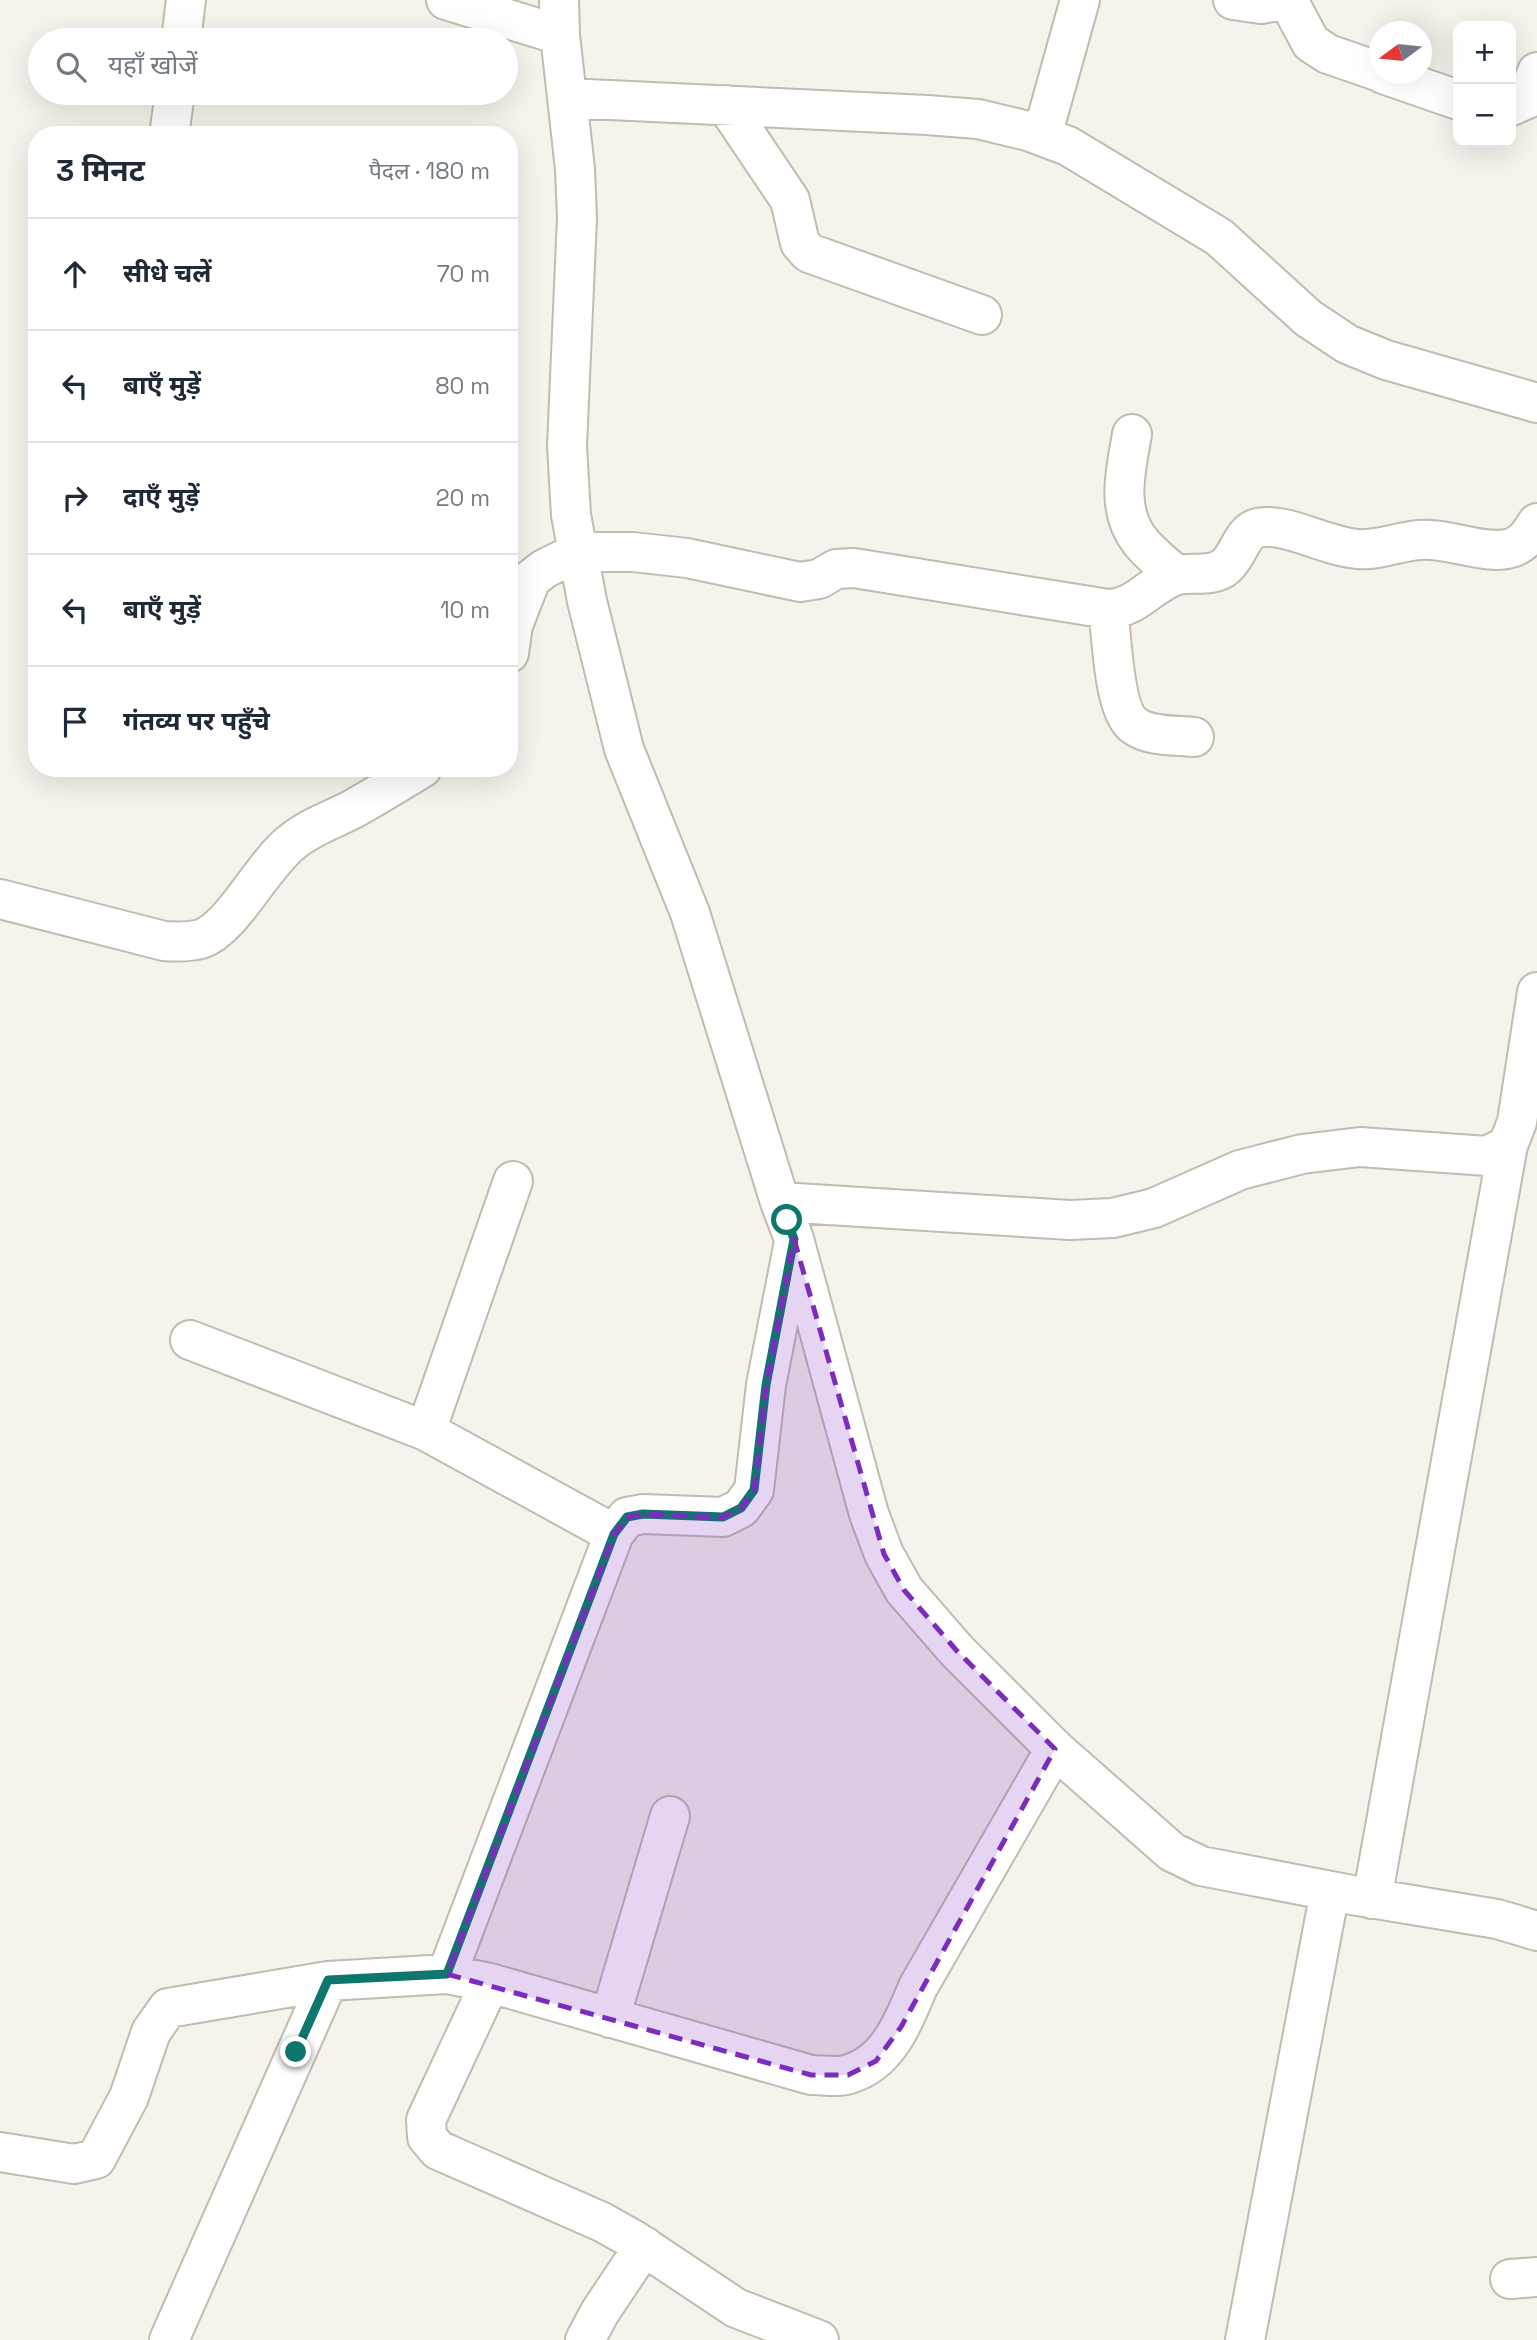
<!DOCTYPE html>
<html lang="hi">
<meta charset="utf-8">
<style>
:root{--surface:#fff;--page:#f2f2f3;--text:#1f2937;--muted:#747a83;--line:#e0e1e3}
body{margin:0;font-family:"Space Grotesk","Noto Sans Devanagari",sans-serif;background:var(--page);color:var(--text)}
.controls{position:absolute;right:21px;top:21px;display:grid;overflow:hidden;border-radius:14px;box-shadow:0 7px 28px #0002}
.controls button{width:63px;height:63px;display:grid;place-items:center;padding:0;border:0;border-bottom:2px solid var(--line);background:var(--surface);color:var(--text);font:35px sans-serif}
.compass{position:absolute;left:1369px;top:21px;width:63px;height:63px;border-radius:50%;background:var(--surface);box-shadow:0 7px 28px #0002;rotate:255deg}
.stop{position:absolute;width:21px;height:21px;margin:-16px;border:5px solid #0f766e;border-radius:50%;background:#fff}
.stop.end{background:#0f766e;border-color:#fff;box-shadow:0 2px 7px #0008}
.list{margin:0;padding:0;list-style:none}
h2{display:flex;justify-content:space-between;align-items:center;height:91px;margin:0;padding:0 28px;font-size:30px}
h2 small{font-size:23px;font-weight:400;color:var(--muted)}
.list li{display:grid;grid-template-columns:46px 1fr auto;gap:21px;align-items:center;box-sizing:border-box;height:112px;padding:0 28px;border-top:2px solid var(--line)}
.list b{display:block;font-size:26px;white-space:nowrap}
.list em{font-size:23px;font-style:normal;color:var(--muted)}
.icon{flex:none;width:38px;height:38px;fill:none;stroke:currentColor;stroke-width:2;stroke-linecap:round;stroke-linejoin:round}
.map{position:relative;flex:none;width:1537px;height:2340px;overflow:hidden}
.search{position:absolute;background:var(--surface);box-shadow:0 7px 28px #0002;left:28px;top:28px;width:490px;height:77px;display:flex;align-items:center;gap:18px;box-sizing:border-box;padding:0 24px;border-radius:38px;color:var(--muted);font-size:26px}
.panel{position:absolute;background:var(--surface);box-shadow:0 7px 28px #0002;left:28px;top:126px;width:490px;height:651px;border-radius:28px}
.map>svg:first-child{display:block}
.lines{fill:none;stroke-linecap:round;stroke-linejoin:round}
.minor-casing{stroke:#c2bbae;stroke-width:42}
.minor{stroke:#fff;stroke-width:38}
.route{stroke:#0f766e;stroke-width:9}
.marked{fill:#7b2cbf;fill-opacity:0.2;stroke:#7b2cbf;stroke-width:5;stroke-dasharray:14 9;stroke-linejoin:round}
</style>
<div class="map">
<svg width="1537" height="2340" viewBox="0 0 1537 2340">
<rect width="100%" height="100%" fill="#f6f3ec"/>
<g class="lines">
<g class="minor-casing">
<path id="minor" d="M446 0 560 35
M559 0 560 35 575 169 577 218 567 446 571 515 587 601 624 749 690 913 780 1202 794 1239 869 1514 884 1554 904 1590 957 1651 1055 1749 1172 1852 1201 1866 1352 1895 1497 1919 1537 1931
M1233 0 1261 4 1283 0
M1288 0 1311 43 1328 54 1380 72
M181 40 186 0
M1383 74 1458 100
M567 98 927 115 978 119 1028 131 1068 146 1219 237 1308 318 1347 344 1386 360 1537 403
M726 105 790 200 800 243 809 253 982 315
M1511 106 1527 99 1537 72
M169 135 175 93
M1042 136 1080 0
M1132 434C1126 470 1115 509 1140 541 1150 554 1164 564 1176 575
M1108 609C1112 635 1113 712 1135 726 1150 737 1176 735 1194 737
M509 653 513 625 531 579 544 569 578 552H633L687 558 800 582 819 579 836 569 854 568 1108 609C1135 609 1150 585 1174 576 1190 570 1212 579 1226 566 1243 551 1240 525 1269 527 1297 528 1329 547 1358 549 1383 551 1405 538 1431 540 1455 541 1489 555 1511 548 1524 544 1530 534 1537 523
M0 899 164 941C177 942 189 942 201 939 232 929 263 864 292 842 310 827 332 820 353 809 376 796 399 782 422 768
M780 1202 1070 1220 1113 1218 1154 1208 1240 1170 1302 1154 1360 1147 1487 1156 1508 1145 1517 1122 1537 992
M190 1340 426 1431 614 1534
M426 1431 513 1181
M1372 1899 1508 1145
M447 1974 614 1534 627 1517 643 1514 723 1517 741 1508 754 1490 766 1385 793 1247
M490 1983 426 2120 427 2137 438 2150 602 2222 634 2240 736 2308 819 2340
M610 2018 670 1816
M0 2152 74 2164 96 2159 129 2097 151 2032 168 2008 328 1981 447 1974 490 1983 811 2075C823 2075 839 2078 849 2074 888 2063 904 2021 918 1987L1055 1749
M1510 2279 1537 2277
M169 2340 328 1981
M585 2340 600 2312 644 2246
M1245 2340 1330 1891"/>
</g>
<use href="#minor" class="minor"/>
</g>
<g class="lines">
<path class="route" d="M296 2052 328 1980 447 1974 614 1534 627 1517 643 1514 723 1517 741 1508 754 1490 766 1385 794 1239 787 1220"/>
</g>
<path class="marked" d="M794 1239 884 1554 904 1590 957 1651 1055 1749 901 2027 876 2061 848 2075H811L447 1974 614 1534 627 1517 643 1514 723 1517 741 1508 754 1490 766 1385Z"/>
</svg>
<div class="controls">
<button>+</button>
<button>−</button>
</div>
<svg class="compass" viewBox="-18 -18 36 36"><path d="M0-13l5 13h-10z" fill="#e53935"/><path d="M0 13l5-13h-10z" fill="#747a83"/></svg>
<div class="stop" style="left:787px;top:1220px"></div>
<div class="stop end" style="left:296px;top:2052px"></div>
<div class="search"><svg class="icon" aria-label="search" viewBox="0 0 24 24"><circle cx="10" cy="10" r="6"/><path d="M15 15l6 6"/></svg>यहाँ खोजें</div>
<section class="panel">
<h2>3 मिनट<small>पैदल · 180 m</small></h2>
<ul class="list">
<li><svg class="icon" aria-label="ahead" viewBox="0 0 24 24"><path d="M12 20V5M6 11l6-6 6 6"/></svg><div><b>सीधे चलें</b></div><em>70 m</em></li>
<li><svg class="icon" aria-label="left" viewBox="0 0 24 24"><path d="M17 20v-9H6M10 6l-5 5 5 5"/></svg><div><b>बाएँ मुड़ें</b></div><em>80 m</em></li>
<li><svg class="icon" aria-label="right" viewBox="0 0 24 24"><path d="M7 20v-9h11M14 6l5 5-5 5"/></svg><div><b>दाएँ मुड़ें</b></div><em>20 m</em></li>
<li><svg class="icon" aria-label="left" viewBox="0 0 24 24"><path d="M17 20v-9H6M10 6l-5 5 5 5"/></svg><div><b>बाएँ मुड़ें</b></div><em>10 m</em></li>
<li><svg class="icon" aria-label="arrive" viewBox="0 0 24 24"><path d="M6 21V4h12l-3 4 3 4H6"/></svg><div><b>गंतव्य पर पहुँचे</b></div></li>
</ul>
</section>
</div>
